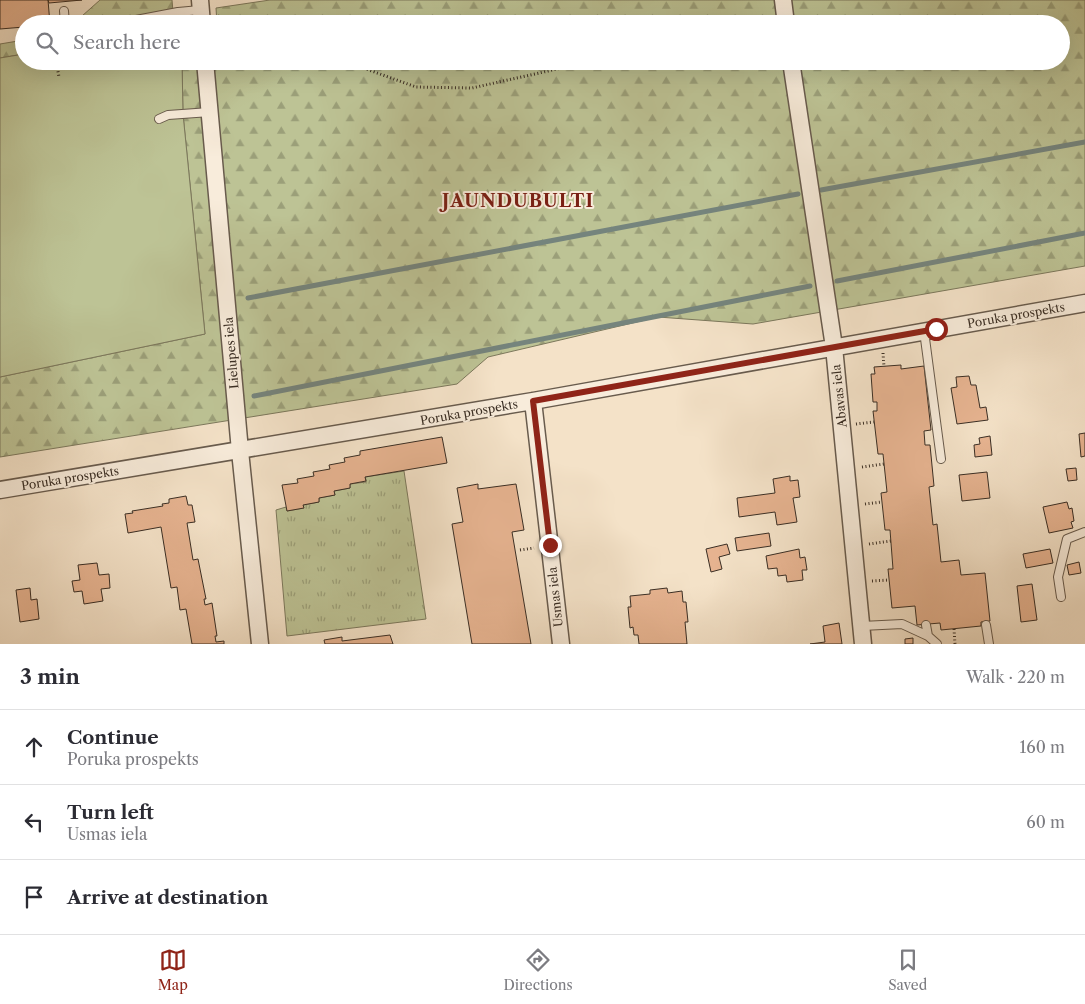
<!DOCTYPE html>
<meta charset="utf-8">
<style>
:root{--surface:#fff;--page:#f7f7f7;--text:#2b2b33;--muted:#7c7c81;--line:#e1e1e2;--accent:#8f2418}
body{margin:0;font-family:"Libre Caslon Text",serif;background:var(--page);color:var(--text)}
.stop{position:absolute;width:15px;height:15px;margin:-11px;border:4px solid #8f2418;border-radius:50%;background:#fff}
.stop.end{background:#8f2418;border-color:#fff;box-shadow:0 1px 5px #0008}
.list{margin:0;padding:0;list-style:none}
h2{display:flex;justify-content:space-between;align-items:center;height:65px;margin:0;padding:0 20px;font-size:21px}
h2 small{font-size:16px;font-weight:400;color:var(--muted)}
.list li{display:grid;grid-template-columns:32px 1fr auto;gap:15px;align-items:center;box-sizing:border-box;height:75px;padding:0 20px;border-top:1px solid var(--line)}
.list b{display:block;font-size:19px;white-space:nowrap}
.list p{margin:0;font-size:16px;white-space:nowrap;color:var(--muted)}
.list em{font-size:16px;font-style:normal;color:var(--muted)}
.icon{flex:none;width:28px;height:28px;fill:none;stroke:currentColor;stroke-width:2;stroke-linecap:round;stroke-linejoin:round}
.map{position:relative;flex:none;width:1085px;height:644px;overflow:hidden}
.search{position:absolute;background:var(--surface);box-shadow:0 5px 20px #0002;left:15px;right:15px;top:15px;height:55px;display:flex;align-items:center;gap:12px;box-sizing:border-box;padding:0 18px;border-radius:28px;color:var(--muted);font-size:19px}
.sheet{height:290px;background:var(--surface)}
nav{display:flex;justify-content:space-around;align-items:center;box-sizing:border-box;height:70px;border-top:1px solid var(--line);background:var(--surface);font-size:14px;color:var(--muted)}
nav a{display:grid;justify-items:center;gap:2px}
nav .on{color:var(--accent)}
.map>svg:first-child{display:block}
.forest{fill:url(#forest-firs);stroke:#7c785c}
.park{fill:url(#park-tufts);stroke:#7c785c}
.garden{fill:#bdc395;stroke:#7c785c}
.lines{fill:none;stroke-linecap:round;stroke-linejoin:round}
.stream{stroke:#75847d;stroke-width:5}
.building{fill:#e6b390;stroke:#3a2e24}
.service-casing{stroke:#685b4d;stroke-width:10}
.minor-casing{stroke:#685b4d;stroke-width:19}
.path{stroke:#3a2e24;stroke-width:3;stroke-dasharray:1 2.5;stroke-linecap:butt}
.service{stroke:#f8ecdb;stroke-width:8}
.minor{stroke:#f8ecdb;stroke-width:16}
.route{stroke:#8f2418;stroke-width:6}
.labels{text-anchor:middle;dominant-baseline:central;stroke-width:4;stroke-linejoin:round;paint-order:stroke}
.street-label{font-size:12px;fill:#3a2e24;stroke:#f8ecdb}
.district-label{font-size:18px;font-weight:bold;letter-spacing:1px;fill:#7a1f14;stroke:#f8ecdb}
</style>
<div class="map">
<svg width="1085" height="644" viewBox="0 0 1085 644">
<defs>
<pattern id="forest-firs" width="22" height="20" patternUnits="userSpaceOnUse" patternTransform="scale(1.25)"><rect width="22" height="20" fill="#bdc395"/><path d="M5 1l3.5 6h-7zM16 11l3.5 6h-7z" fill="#9b9f79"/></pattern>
<pattern id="park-tufts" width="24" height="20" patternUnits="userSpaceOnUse" patternTransform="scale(1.25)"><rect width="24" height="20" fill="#bdc395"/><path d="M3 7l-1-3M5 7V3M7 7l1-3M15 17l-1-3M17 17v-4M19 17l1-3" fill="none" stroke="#9b9f79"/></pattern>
</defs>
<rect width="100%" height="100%" fill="#f4e2c8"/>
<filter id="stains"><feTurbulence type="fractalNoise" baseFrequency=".004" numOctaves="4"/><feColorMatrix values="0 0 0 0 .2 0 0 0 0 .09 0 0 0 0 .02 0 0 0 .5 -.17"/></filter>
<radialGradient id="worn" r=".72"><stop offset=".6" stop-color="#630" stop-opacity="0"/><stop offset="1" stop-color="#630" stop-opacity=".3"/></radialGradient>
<path class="forest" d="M100 0H172L174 24H73Z
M270 0H1085V266L753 324 658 317 488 357 457 384 0 457V377L205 334 183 114 182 61H1061V24H217L216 8Z
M24 40V54L0 58V44Z"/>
<path class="park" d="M404 471 426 619 287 636 276 510 286 507 287 511 303 508V505L319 502V498L335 495 334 491 350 488V484L366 482 365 477Z"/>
<path class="garden" d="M24 54V61H182L183 114 205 334 0 377V58Z"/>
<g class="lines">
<path class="stream" d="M821 190 1085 142
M837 281 1085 233
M248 298 798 194
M254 396 810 286"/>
</g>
<path class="building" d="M0 0H48L50 24H24V27L0 29Z
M48 0H82L49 3Z
M901 365V369L924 366 931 430 924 431 925 445H930L934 486 929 487 933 525 937 524 941 562 959 560 961 575 985 573 990 621 981 622V626L941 630 940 623 917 625 915 606 892 608 888 569H893L890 530H885L881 493 887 492 883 454H878L873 411H877V402H873L871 374H875L874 367Z
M969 376 971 385H976L980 408 986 407 988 420 957 424 951 388 957 387 956 377Z
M1085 433V456L1081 457 1079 434Z
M990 436 992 455 975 457 974 445 980 444 979 438Z
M442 437 447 463 365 477 366 481 350 484V488L334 491 335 495 319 498V502L303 505 304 508 287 511 282 485 298 483 297 479 314 476 313 472 330 469 329 465 345 462 344 458 360 455V451Z
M1076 468 1077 480 1068 481 1066 469Z
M987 472 990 498 962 501 959 475Z
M790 476V481L798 480 800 497 793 498 797 522 777 525 775 512 739 517 737 498 775 493 773 479Z
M478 484V489L516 484 524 530 512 532 531 644H472L452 524 463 522 457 488Z
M186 496 188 505H192L195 522 187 523 193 560 198 559 206 599H204L205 605 212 603 217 636H215L216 642 224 641V644H192L186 609 180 610 177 587 171 588 161 527 128 533 125 514 133 513 132 511 163 506 162 504 169 503V499Z
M1067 502 1069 509 1072 508 1074 521 1071 522 1073 528 1049 533 1043 507Z
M769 533 771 546 737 551 735 538Z
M727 544 730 554 719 557 722 569 711 572 706 549Z
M799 549 800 558 805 557 807 570H802L803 580 787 582 786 575 778 576 777 568 768 569 766 556Z
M1050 549 1053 563 1026 568 1023 554Z
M1079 562 1081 573 1069 575 1067 565Z
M97 563 99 575 109 574 110 588 101 589 103 601 84 604 82 591 74 592 72 581 80 580 78 565Z
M1032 584 1037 620 1021 622 1017 586Z
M30 588 31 600 37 599 39 619 20 622 16 590Z
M667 588 668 593 682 591 683 602H686L688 622H685L687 644H639L638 635H634L633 627 630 628 628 607H631L630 596 650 594V590Z
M839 623 842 644H810L825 642 823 626Z
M390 635 393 644H325L324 640 342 637V641Z
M913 638V644H905V639Z"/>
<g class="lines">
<g class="service-casing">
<path id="service" d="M64 11 65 24
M115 24 178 12 200 10
M159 119 168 115 210 112
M924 331 941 459
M1061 597 1058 577 1067 539 1085 532
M926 625 928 636
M986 625 989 644
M862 626 902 624 928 636 937 644"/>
</g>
<g class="minor-casing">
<path id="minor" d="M200 0 202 24
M783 0 786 24
M205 61 240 451 260 644
M791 61 834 347 863 644
M533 401 561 644
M0 490 533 401 1085 303"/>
</g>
<path class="path" d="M218 16 239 24
M56 61 59 77
M344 61 416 87 472 88 593 61
M883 353 884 367
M856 424 874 422
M862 467 884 464
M865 504 882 502
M869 544 891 541
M520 550 534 548
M872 581 889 580
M954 629 955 644"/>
<use href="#service" class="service"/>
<use href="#minor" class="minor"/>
</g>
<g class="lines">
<path class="route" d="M550 545 533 401 936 329"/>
</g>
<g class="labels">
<g class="street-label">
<text transform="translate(1016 315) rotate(-10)">Poruka prospekts</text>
<text transform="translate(231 353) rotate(-95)">Lielupes iela</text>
<text transform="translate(839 396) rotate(-96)">Abavas iela</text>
<text transform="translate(469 412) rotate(-10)">Poruka prospekts</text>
<text transform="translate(70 478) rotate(-9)">Poruka prospekts</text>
<text transform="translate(555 597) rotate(-96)">Usmas iela</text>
</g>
<g class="district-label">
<text x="518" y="201">JAUNDUBULTI</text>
</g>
</g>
<rect width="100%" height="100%" filter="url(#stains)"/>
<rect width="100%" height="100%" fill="url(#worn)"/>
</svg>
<div class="stop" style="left:936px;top:329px"></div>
<div class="stop end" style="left:550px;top:545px"></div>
<div class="search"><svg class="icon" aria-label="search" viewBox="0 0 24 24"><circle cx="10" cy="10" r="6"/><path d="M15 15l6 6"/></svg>Search here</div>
</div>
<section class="sheet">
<h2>3 min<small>Walk · 220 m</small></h2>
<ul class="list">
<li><svg class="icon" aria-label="ahead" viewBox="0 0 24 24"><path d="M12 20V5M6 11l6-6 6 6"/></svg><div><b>Continue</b><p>Poruka prospekts</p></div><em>160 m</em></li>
<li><svg class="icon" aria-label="left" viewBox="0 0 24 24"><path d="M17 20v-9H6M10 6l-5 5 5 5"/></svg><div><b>Turn left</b><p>Usmas iela</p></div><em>60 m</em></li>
<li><svg class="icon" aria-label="arrive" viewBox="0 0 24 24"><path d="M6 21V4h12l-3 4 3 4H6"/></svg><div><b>Arrive at destination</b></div></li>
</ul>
</section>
<nav>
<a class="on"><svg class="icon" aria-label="map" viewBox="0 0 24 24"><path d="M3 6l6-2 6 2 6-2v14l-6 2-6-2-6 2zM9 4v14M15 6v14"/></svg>Map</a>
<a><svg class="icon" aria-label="directions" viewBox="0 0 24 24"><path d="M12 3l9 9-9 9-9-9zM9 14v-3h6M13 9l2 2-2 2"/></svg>Directions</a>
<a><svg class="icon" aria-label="saved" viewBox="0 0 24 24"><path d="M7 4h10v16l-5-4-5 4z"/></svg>Saved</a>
</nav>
